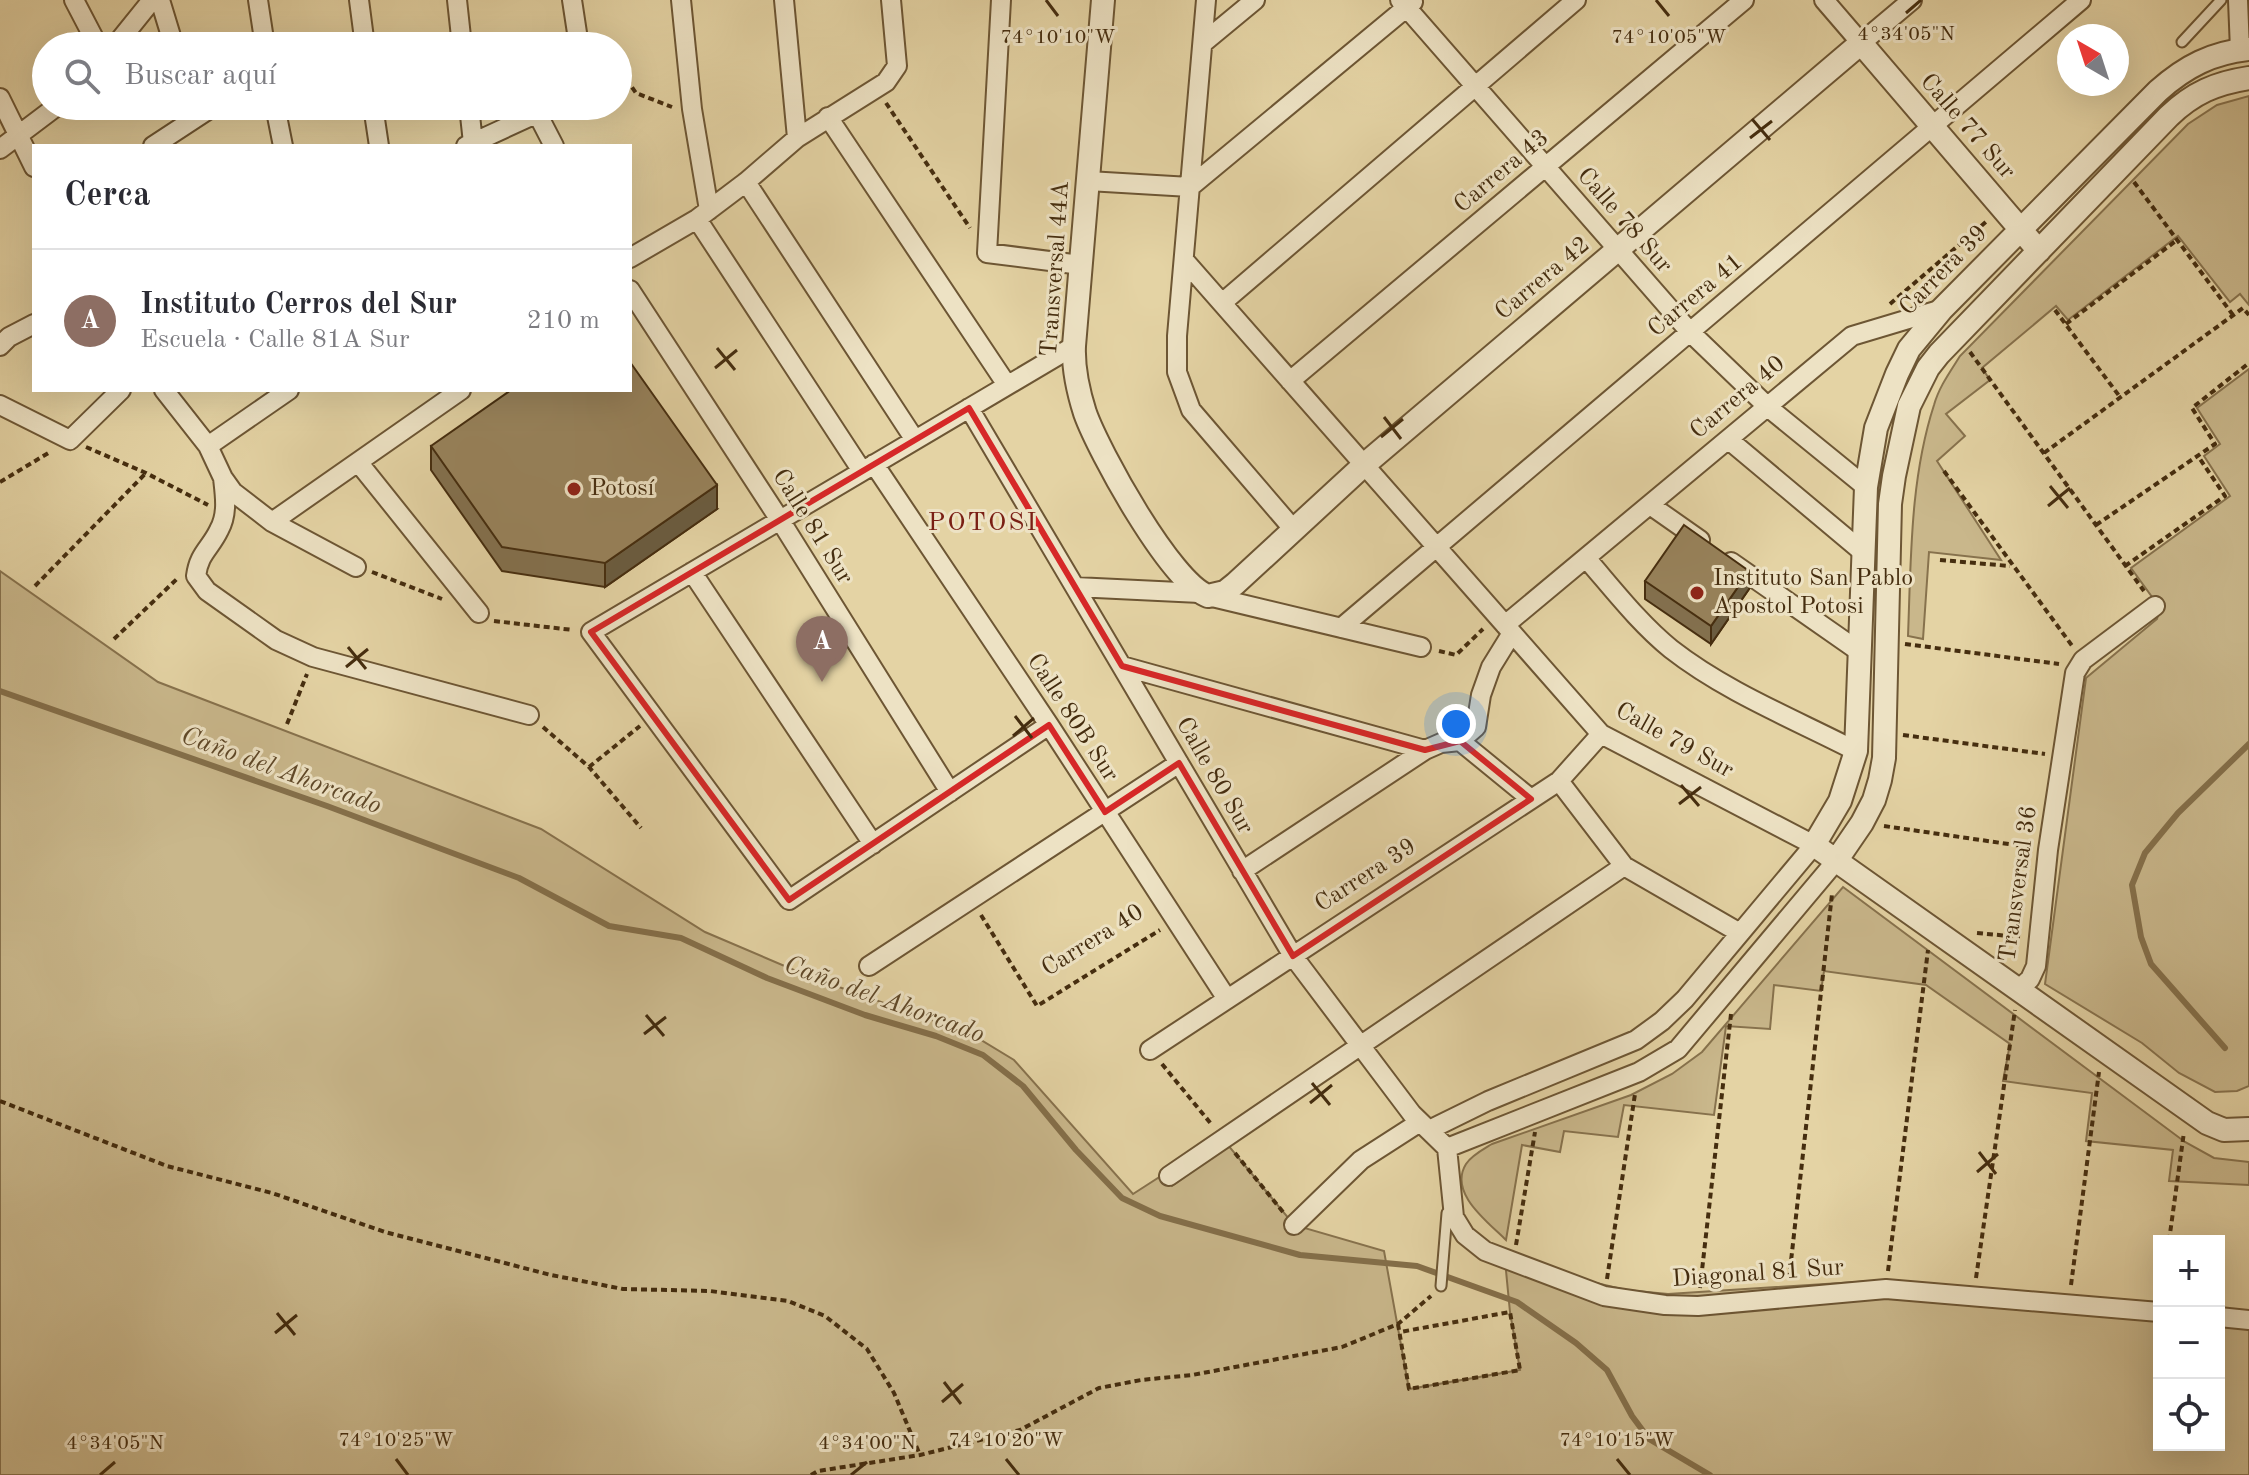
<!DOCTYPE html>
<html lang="es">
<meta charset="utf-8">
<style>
:root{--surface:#fff;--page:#f2f2f3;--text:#2b2b33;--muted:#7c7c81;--line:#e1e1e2;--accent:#7c3aed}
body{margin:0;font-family:"Old Standard TT",serif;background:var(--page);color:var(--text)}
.controls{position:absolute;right:24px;bottom:24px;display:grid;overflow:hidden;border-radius:0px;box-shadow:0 8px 32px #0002}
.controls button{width:72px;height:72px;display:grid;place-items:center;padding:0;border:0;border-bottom:2px solid var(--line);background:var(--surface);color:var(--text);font:40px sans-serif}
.compass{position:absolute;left:2057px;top:24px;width:72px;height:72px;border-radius:50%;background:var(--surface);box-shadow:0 8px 32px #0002;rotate:321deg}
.you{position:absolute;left:1456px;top:724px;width:28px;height:28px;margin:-20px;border:6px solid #fff;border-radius:50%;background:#1a73e8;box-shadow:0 0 0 12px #1a73e833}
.badge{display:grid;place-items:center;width:52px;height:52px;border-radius:50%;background:var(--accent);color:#fff;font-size:26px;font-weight:700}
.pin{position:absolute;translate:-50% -66px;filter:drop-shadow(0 2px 4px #0008)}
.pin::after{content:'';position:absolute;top:42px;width:28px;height:24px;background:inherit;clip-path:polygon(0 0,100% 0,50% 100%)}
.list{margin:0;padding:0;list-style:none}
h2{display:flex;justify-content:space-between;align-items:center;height:104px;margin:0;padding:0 32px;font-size:34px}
h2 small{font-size:26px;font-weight:400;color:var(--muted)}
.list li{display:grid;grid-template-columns:52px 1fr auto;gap:24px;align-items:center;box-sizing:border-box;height:144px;padding:0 32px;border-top:2px solid var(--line)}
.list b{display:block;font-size:30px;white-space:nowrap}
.list p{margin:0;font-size:26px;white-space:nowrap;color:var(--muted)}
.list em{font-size:26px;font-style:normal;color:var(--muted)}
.icon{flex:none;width:44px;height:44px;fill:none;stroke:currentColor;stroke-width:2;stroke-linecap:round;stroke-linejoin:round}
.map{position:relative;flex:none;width:2249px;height:1475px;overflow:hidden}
.search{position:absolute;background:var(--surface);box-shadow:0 8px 32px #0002;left:32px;top:32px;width:600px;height:88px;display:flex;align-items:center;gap:20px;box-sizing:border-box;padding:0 28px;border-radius:44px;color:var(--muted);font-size:30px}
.panel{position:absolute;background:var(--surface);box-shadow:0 8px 32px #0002;left:32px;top:144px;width:600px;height:248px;border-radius:0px}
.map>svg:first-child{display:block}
.green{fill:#c9b78b;stroke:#87724d;stroke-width:2}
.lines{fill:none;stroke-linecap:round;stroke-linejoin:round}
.stream{stroke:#846f4a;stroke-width:6}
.service-casing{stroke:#6d5634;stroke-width:13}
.minor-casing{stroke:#6d5634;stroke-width:22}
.tertiary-casing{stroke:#6d5634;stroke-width:26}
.path{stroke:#452d0f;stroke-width:4;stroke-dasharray:6 4;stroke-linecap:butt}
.service{stroke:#ede2c4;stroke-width:9}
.minor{stroke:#ede2c4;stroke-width:18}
.tertiary{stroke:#ede2c4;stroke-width:22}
.wall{fill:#83714f;stroke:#452d0f;stroke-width:2}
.shaded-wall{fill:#6a5c40;stroke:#452d0f;stroke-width:2}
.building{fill:#98835c;stroke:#452d0f;stroke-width:2}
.marked{fill:none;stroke:#d62828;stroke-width:6;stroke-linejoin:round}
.ticks{fill:none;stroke:#452d0f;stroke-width:3}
.poi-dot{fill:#8f2418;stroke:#ede2c4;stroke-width:3}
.labels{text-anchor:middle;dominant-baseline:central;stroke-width:6;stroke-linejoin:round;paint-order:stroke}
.street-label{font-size:24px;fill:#452d0f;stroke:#ede2c4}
.poi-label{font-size:24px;fill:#452d0f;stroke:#ede2c4;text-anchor:start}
.neighbourhood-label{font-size:26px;letter-spacing:2px;fill:#7a1f14;stroke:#ede2c4}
.water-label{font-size:26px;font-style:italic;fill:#5f4828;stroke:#ede2c4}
.ticks-label{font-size:20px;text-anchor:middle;fill:#452d0f;stroke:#ede2c4;stroke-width:6;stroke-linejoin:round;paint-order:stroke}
</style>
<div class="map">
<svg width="2249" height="1475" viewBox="0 0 2249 1475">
<rect width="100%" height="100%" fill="#e4d3a4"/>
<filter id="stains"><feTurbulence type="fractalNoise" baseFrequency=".0025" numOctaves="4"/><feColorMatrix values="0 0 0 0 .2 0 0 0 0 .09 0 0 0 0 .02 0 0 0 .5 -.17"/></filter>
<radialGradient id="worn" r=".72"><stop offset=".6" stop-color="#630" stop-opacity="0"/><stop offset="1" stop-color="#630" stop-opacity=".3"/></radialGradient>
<path class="green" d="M2249 96V305L2240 294 2230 302 2178 236 2068 320 2056 306 1982 368 1990 380 1946 414 1965 436 1937 461 2001 560 1929 552 1923 639 1908 636C1911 559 1910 479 1934 405 1939 387 1950 372 1960 356L2188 124 2217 105Z
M2249 369V1086L2237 1091 2215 1092 2179 1073 2142 1043 2045 984 2086 678 2157 619 2160 608 2131 568 2230 496 2204 456 2220 444 2197 408Z
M0 571 158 682 541 829 705 932 808 976 971 1034 1014 1060 1133 1194 1161 1176 1172 1186 1228 1145 1294 1225 1384 1251 1409 1389 1520 1370 1510 1312 1504 1250 1592 1282 1626 1290 1668 1294 1872 1281 2159 1305V1445H2219V1310L2249 1313V1475H0Z
M1843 887 2185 1142 2214 1158 2249 1162V1185L2169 1181 2173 1150 2086 1141 2092 1093 2003 1081 2010 1044 1926 985 1824 971 1821 991 1774 985 1770 1029 1726 1026 1714 1115 1624 1105 1618 1137 1564 1131 1560 1152 1522 1145 1506 1240C1488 1222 1448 1193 1466 1164 1472 1155 1484 1149 1492 1144L1631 1095 1672 1074 1702 1052Z"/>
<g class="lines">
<path class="stream" d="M0 691 327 806 519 878 609 926 681 938 767 978 865 1015 936 1036 983 1055 1023 1086 1076 1150 1122 1198 1160 1216 1300 1255 1417 1266 1517 1302 1576 1343 1607 1370 1632 1416 1649 1439 1710 1475
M2225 1048 2151 964 2141 937 2132 885 2145 853 2178 813 2249 744"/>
<g class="service-casing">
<path id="service" d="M2182 42 2221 0
M1441 1286 1447 1213"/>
</g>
<g class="minor-casing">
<path id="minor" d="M74 0 98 46
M160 0 174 46
M258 0 265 46
M359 0 365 46
M457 0 462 46
M572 0 579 46
M681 0 692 109 709 210
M784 0 797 138
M1001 0 987 253 1081 265
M1206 0 1177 336V372L1191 410 1294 530
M1400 0 1690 332 1769 408 1866 487
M1824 0 1861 43 1912 0
M2238 0 2240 50
M1203 43 1255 0
M115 46 152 0
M0 98 34 167
M275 106 283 146
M373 106 379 146
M469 106 473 143
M538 115 554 146
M828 117 1007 385
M153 146 214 106
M466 146 553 106
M0 149 57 106
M1088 181 1190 187 1413 2
M746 182 915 440
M697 219 862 471
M630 258 697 219 746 182 797 138 886 82 897 66 891 0
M1184 260 1601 734 1814 845 1685 999 1662 1021 1636 1040 1488 1101 1429 1130
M630 290 780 520 950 792
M1222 303 1576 0
M0 346 9 337 34 324
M1290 381 1744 0
M164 390 208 446 223 478 233 492 272 522 356 567
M0 405 70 440 121 390
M969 408 1293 956 1412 1114 1447 1148 1454 1217 1465 1235 1485 1251 1604 1296 1665 1305 1698 1306 1886 1289 2159 1312
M1729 440 1864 553
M208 446 289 390
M358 462 479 613
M874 464 1049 725 1227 999
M223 478C225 496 228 514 219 530 210 549 199 553 196 576L207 591 276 640 313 657 529 715
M1650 505 1700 540
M272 522 461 390
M1586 558C1613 589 1639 623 1671 649 1726 692 1794 719 1856 751
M1731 562 1860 652
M692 572 873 844
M1075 587 1200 593
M1208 596 1421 647
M1505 625 1852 336 1942 309
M1341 628 2081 0
M1122 666 1425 750
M1049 725 789 900 591 632 1074 346
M1460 741 1531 799
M1559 781 1624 866 1740 933
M1242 871 1425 750 1441 743 1460 741 1476 727 1481 695 1491 667 1512 633
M869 966 1179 763
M2018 990 2030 979 2036 966 2048 850 2075 673 2083 660 2155 606
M1150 1050 1559 781 1601 734
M1447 1148 1639 1072 1678 1049 1836 861
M1169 1176 1624 866
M1294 1225 1361 1160 1420 1122
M2219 1317 2249 1320"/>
</g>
<g class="tertiary-casing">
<path id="tertiary" d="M1103 0 1074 346C1073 368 1078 391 1085 413 1099 452 1171 583 1208 596L1225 592 1235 584 1364 465 1861 43 2039 251
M2249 49C2212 53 2186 66 2158 91L1942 309 1909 349 1897 374 1876 428 1866 487 1856 751 1840 801 1814 845 2207 1123 2224 1130 2249 1129
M1836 861 1862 823 1874 800 1880 780 1884 758 1890 504 1894 476 1909 406 1928 368 1939 354 2169 116C2193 93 2216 83 2249 78"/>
</g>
<path class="path" d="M618 76H624L636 93 672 107
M886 103 970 228
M2134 182 2233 315
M1890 304 1987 221
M2055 310 2120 397
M2066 324 2177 240
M1970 352 2144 591
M86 447 146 473 208 505
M2044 453 2243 308 2249 315
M1944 471 2073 647
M0 482 50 452
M2096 525 2215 444 2192 408 2249 363
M1940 560 2010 566
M2125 566 2225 496 2198 456
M372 572 442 599
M35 586 146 473
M494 621 573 630
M114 639 179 577
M1905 644 2059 664
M1439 651 1456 655 1483 629
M287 724 307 674
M543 727 589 767 641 828
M1903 735 2045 754
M589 767 640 726
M1884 826 2029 847
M981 915 1037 1006 1160 930
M1977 933 2020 937
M1162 1064 1212 1125
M0 1101 167 1166 272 1193 385 1232 551 1275 623 1289 710 1291 788 1301 825 1316 867 1349 894 1393 920 1455
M1235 1153 1283 1212
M2169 1241 2184 1132
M1516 1245 1535 1132
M1888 1271 1928 950
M1976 1278 2015 1010
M1607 1279 1635 1094
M1789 1279 1832 894
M2071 1285 2099 1072
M1700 1288 1731 1014
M1398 1324 1409 1389 1520 1370 1510 1312 1400 1332
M811 1475 818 1471 920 1455 1020 1430 1099 1388 1141 1380 1192 1375 1342 1347 1398 1324 1431 1296"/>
<use href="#service" class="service"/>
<use href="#minor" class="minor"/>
<use href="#tertiary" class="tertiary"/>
</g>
<path class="wall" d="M431 446 717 509 605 587 502 571 431 470Z
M1645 581 1749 589 1711 644 1645 599Z"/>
<path class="shaded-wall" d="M717 485V509L605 587V563Z
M1749 571V589L1711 644V626Z"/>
<path class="building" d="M630 362 717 485 605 563 502 547 431 446 511 390H630Z
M1684 525 1749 571 1711 626 1645 581Z"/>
<path class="marked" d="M969 408 1122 666 1425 750 1460 741 1531 799 1293 956 1179 763 1105 812 1049 725 789 900 591 632Z"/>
<path class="ticks" d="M1046 0 1058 16M1656 0 1669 16M1906 13 1921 0M1752 119 1770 140M1750 138 1772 121M717 348 735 370M715 368 737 350M1384 417 1401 439M1381 437 1403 419M2050 486 2068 508M2048 506 2070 488M348 647 366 669M346 667 368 649M1015 716 1032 738M1013 736 1034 718M1681 785 1699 806M1679 804 1701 787M646 1015 664 1036M644 1034 666 1017M1312 1083 1330 1105M1310 1103 1332 1085M1979 1152 1996 1174M1977 1172 1998 1154M277 1313 295 1335M275 1333 297 1315M944 1382 961 1404M942 1402 963 1384M396 1459 408 1475M1006 1459 1019 1475M1617 1459 1630 1475M100 1475 115 1462M851 1475 867 1462"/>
<g class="poi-dot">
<circle cx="574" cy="489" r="8"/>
<circle cx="1697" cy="593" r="8"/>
</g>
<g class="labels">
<g class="street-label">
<text transform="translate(1967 127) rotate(49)">Calle 77 Sur</text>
<text transform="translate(1502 172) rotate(-40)">Carrera 43</text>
<text transform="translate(1624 221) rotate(49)">Calle 78 Sur</text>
<text transform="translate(1056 269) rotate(-86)">Transversal 44A</text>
<text transform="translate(1944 271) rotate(-46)">Carrera 39</text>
<text transform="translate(1543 279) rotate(-40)">Carrera 42</text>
<text transform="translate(1696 296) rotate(-40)">Carrera 41</text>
<text transform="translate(1738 398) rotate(-40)">Carrera 40</text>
<text transform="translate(812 527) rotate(58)">Calle 81 Sur</text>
<text transform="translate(1072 718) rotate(57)">Calle 80B Sur</text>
<text transform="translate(1674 741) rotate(29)">Calle 79 Sur</text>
<text transform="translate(1214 776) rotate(60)">Calle 80 Sur</text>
<text transform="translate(1366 876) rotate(-33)">Carrera 39</text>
<text transform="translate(2019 884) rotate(-82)">Transversal 36</text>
<text transform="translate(1093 941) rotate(-32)">Carrera 40</text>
<text transform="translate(1758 1274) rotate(-4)">Diagonal 81 Sur</text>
</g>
<g class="poi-label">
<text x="590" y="489">Potosí</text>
<text x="1713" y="579">Instituto San Pablo<tspan x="1713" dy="28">Apostol Potosi</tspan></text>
</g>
<g class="neighbourhood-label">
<text x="983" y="523">POTOSI</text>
</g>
<g class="water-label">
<text transform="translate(281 771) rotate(20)">Caño del Ahorcado</text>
<text transform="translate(884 1000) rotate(20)">Caño del Ahorcado</text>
</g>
</g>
<g class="ticks-label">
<text x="1906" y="40">4°34'05"N</text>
<text x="1058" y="43">74°10'10"W</text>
<text x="1669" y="43">74°10'05"W</text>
<text x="396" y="1446">74°10'25"W</text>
<text x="1006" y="1446">74°10'20"W</text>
<text x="1617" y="1446">74°10'15"W</text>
<text x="115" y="1449">4°34'05"N</text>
<text x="867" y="1449">4°34'00"N</text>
</g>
<rect width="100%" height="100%" filter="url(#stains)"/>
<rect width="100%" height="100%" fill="url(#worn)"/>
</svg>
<div class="controls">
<button>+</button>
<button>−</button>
<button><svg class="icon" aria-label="locate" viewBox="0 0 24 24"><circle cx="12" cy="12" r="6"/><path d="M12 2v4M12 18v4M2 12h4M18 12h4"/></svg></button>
</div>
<svg class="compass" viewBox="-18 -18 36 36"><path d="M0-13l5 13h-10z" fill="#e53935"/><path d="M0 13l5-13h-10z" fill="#7c7c81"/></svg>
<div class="you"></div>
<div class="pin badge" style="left:822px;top:682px;background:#8d6e63">A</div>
<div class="search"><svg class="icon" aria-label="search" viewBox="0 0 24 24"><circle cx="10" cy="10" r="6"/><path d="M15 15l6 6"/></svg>Buscar aquí</div>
<section class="panel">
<h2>Cerca<small></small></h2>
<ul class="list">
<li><span class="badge" style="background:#8d6e63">A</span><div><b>Instituto Cerros del Sur</b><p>Escuela · Calle 81A Sur</p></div><em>210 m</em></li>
</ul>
</section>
</div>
